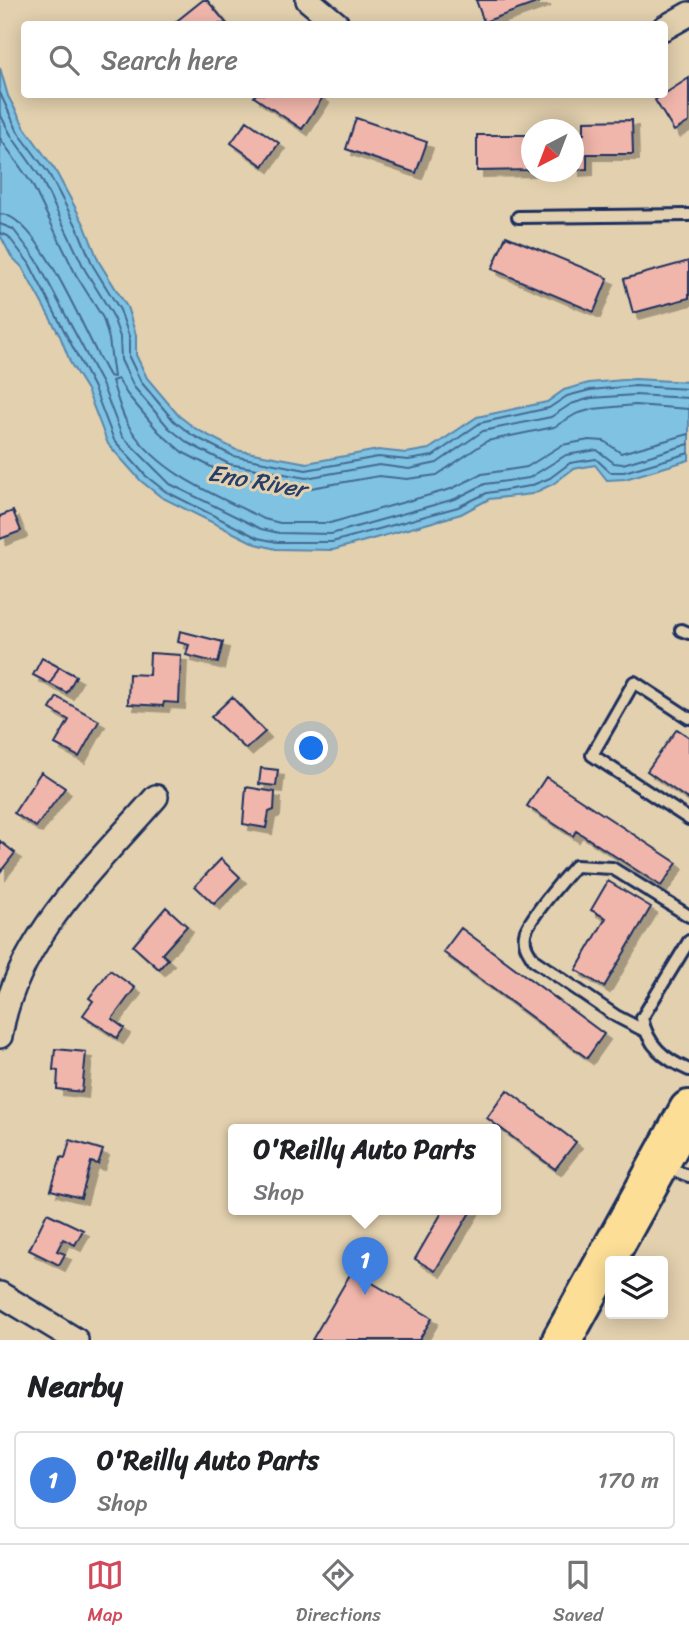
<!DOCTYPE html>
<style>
:root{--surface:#fff;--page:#f6f6f6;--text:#202124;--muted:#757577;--line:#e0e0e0;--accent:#d1495b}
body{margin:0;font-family:Sriracha,sans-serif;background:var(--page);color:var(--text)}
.controls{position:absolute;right:21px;bottom:21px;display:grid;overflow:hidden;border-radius:7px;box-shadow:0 4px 18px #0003}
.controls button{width:63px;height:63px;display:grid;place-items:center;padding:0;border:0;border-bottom:2px solid var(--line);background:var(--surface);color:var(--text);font:35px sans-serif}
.compass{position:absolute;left:521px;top:119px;width:63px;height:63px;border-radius:50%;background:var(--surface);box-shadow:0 4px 18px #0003;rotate:222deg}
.you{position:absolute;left:312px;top:749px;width:24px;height:24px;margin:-18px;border:5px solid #fff;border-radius:50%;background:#1a73e8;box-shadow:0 0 0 10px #1a73e833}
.badge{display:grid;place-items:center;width:46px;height:46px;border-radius:50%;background:var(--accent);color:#fff;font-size:23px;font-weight:700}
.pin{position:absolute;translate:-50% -58px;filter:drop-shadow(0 2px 4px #0008)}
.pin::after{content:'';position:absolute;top:37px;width:24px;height:21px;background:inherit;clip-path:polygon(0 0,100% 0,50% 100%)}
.popup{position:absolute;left:228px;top:1124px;width:273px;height:91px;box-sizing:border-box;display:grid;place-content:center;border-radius:7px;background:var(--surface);filter:drop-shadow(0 2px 5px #0005);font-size:23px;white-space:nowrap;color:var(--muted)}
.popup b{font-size:26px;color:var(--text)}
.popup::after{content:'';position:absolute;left:50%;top:100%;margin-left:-14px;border:14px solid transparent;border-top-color:var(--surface)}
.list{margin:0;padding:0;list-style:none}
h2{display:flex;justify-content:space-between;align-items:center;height:91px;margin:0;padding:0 28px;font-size:30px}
h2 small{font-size:23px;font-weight:400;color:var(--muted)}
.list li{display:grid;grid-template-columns:46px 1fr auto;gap:21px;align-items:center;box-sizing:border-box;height:98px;margin:0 14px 14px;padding:0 14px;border:2px solid var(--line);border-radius:7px}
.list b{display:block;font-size:26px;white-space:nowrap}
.list p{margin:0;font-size:23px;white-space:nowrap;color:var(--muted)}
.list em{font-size:23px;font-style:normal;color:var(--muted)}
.icon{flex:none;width:38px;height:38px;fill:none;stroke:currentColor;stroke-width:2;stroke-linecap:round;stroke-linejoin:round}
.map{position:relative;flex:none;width:689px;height:1340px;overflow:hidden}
.search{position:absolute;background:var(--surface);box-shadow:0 4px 18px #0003;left:21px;right:21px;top:21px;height:77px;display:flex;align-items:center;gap:18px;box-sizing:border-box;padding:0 24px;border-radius:7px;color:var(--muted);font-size:26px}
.sheet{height:203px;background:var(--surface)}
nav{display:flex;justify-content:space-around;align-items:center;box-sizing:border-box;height:98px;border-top:2px solid var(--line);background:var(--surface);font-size:19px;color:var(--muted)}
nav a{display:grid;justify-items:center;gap:4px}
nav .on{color:var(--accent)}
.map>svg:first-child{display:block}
.water{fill:#80c2e1;stroke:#5887ad;stroke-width:2}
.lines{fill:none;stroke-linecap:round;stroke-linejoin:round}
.shore{stroke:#436a92;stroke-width:2}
.building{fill:#f1b6ab;stroke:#1b2f5e;stroke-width:2;filter:url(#shadow)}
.lane-casing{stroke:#1b2f5e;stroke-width:16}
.street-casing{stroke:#1b2f5e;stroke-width:28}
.highway-casing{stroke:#1b2f5e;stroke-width:44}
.lane{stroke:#e2d0ae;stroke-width:10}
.street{stroke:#e2d0ae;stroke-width:23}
.highway{stroke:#fcde96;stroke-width:38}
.labels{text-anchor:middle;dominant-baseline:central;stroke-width:6;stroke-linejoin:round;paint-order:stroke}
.water-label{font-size:24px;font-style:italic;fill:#253e6b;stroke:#e2d0ae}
</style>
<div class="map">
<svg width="689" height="1340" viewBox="0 0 689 1340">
<defs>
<filter id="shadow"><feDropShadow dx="6" dy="6" stdDeviation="0" flood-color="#0004"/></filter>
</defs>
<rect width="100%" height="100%" fill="#e2d0ae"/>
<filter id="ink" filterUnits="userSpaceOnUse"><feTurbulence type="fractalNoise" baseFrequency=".0143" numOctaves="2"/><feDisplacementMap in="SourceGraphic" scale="14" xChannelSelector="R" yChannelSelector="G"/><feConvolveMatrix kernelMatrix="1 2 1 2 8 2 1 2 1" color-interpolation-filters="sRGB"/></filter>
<g filter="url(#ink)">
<path class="water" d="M0 68 8 96 25 128 55 170 84 224 99 262 127 307 136 335V355L147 378 179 416 196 429 236 450 307 463 378 450 406 453 429 449 477 417 547 402 564 390 589 383 635 379 689 382V460L625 479 607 480 595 465 573 469 553 484 532 494 489 499 461 514 333 550 276 549 256 544 161 497 141 481 108 444 87 390 71 364 60 336 22 267 11 256 0 235Z"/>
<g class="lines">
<path class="shore" d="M0 93 18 132 49 174 77 227 93 266 120 310 129 336V357L141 382 174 421 192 435 233 456 306 470 378 457 408 460 433 456 480 423 549 408 567 396 590 390 635 386 689 389
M0 114 12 137 41 178 85 270 112 314 120 337 121 360 134 387 169 428 188 443 229 464 306 478 379 465 409 469 437 463 483 431 551 417 571 404 591 398 635 395 689 398
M0 138 32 184 76 275 103 318 109 339 114 377 109 376C88 342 40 215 0 214
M0 224 13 229 36 259 102 384 122 436 170 484 261 529 279 533 331 534 455 499 485 484 529 478 566 455 597 450 614 463 623 464 689 444
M0 233 8 236 29 263 94 388 114 440 146 476 165 491 258 538 277 542H332L458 507 487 493 530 486 550 478 570 463 596 459 610 472H624L689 453
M689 409 635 405 593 409 576 414 554 427 487 441 437 475 407 479 379 476 305 489 227 475 182 452 159 432 127 394 118 379 112 381C117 396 122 418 132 431 163 476 216 495 264 519L280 523H330L451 489 482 474 527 467 562 445 589 440 604 441 621 453 689 434"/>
</g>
<path class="building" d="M203 0H207L227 24H173Z
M476 0H545L484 22Z
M689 78V122L674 131 655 100Z
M256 94H319L323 97 302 129 254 97Z
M356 118 427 142 416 173 346 149Z
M632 120 633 154H587V169L574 170V134H584V121Z
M247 121 279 143 263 166 231 143Z
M477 135H532V170L477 171Z
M506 236 608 278 594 312 492 269Z
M689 261V298L633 313 624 279Z
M13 511 21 531 0 539V516Z
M180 631 223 642 218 663 186 655 189 645 178 642Z
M150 653 181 655 179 703 164 702 163 706 128 704 129 674 149 675Z
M42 658 59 667 50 684 33 675Z
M59 667 76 676 67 693 50 684Z
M57 697 99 721 79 757 55 744 69 720 50 709Z
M232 697 265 732 246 749 211 717Z
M677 729 689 737V800L647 771Z
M261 768 278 770 276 786 259 784Z
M41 772 65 788 36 827 14 813Z
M546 777 677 863 661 886 576 831 573 836 527 806Z
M246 787 275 792 274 810 269 812 266 828 243 824Z
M0 841 15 853 0 872Z
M221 859 240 877 214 904 195 886Z
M608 881 651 907 604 987 576 970 606 918 591 910Z
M166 907 187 926 162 954 168 959 159 969 133 946Z
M461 928 604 1034 587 1058 443 952Z
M110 970 135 988 112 1019 124 1028 117 1038 83 1015 93 1001 89 998Z
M55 1049 86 1052 82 1092 57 1089 58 1071 53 1070Z
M507 1090 576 1142 555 1169 487 1118Z
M70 1140 103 1150 98 1164 91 1162 81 1198 51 1190 61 1157 65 1158Z
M444 1209H472L435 1271 415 1259Z
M47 1213 83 1230 75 1245 63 1239 57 1251 65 1254 59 1265 29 1250Z
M352 1271 432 1318 419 1340H312Z"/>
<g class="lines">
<g class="lane-casing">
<path id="lane" d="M518 217 689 215
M681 630 689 633
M689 718 634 682 592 755 689 819
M689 941 642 1018C648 1046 664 1059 689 1070
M645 1031 616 1016 534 960C529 952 523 945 525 934 527 921 564 878 575 866L612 868 689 916
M664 1167 689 1176"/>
</g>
<g class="street-casing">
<path id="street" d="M308 0 337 24
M664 28 689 14
M0 1036C15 940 95 867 156 797
M0 1294 76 1340"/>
</g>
<g class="highway-casing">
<path id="highway" d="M562 1340 689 1110"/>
</g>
<use href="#lane" class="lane"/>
<use href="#street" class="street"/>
<use href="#highway" class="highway"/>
</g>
</g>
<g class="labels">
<g class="water-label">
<text transform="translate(257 481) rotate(10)">Eno River</text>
</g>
</g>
</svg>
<div class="controls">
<button><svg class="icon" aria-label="layers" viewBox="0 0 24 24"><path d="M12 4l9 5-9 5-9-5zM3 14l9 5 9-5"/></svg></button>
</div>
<svg class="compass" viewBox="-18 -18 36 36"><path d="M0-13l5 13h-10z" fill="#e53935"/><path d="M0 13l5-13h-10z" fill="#757577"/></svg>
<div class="you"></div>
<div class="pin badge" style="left:365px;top:1295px;background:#3f7fe0">1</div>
<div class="popup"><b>O'Reilly Auto Parts</b>Shop</div>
<div class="search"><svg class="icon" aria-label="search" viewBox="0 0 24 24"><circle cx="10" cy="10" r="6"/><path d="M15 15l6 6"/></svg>Search here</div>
</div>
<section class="sheet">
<h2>Nearby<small></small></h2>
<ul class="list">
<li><span class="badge" style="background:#3f7fe0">1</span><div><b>O'Reilly Auto Parts</b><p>Shop</p></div><em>170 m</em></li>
</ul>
</section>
<nav>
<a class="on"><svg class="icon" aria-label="map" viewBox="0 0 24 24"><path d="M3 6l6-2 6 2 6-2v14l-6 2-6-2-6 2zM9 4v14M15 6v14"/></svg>Map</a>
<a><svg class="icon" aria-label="directions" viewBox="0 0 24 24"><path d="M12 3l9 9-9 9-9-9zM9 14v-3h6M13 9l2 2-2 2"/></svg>Directions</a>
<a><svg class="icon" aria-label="saved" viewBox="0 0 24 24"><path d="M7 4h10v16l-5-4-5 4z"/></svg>Saved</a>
</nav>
